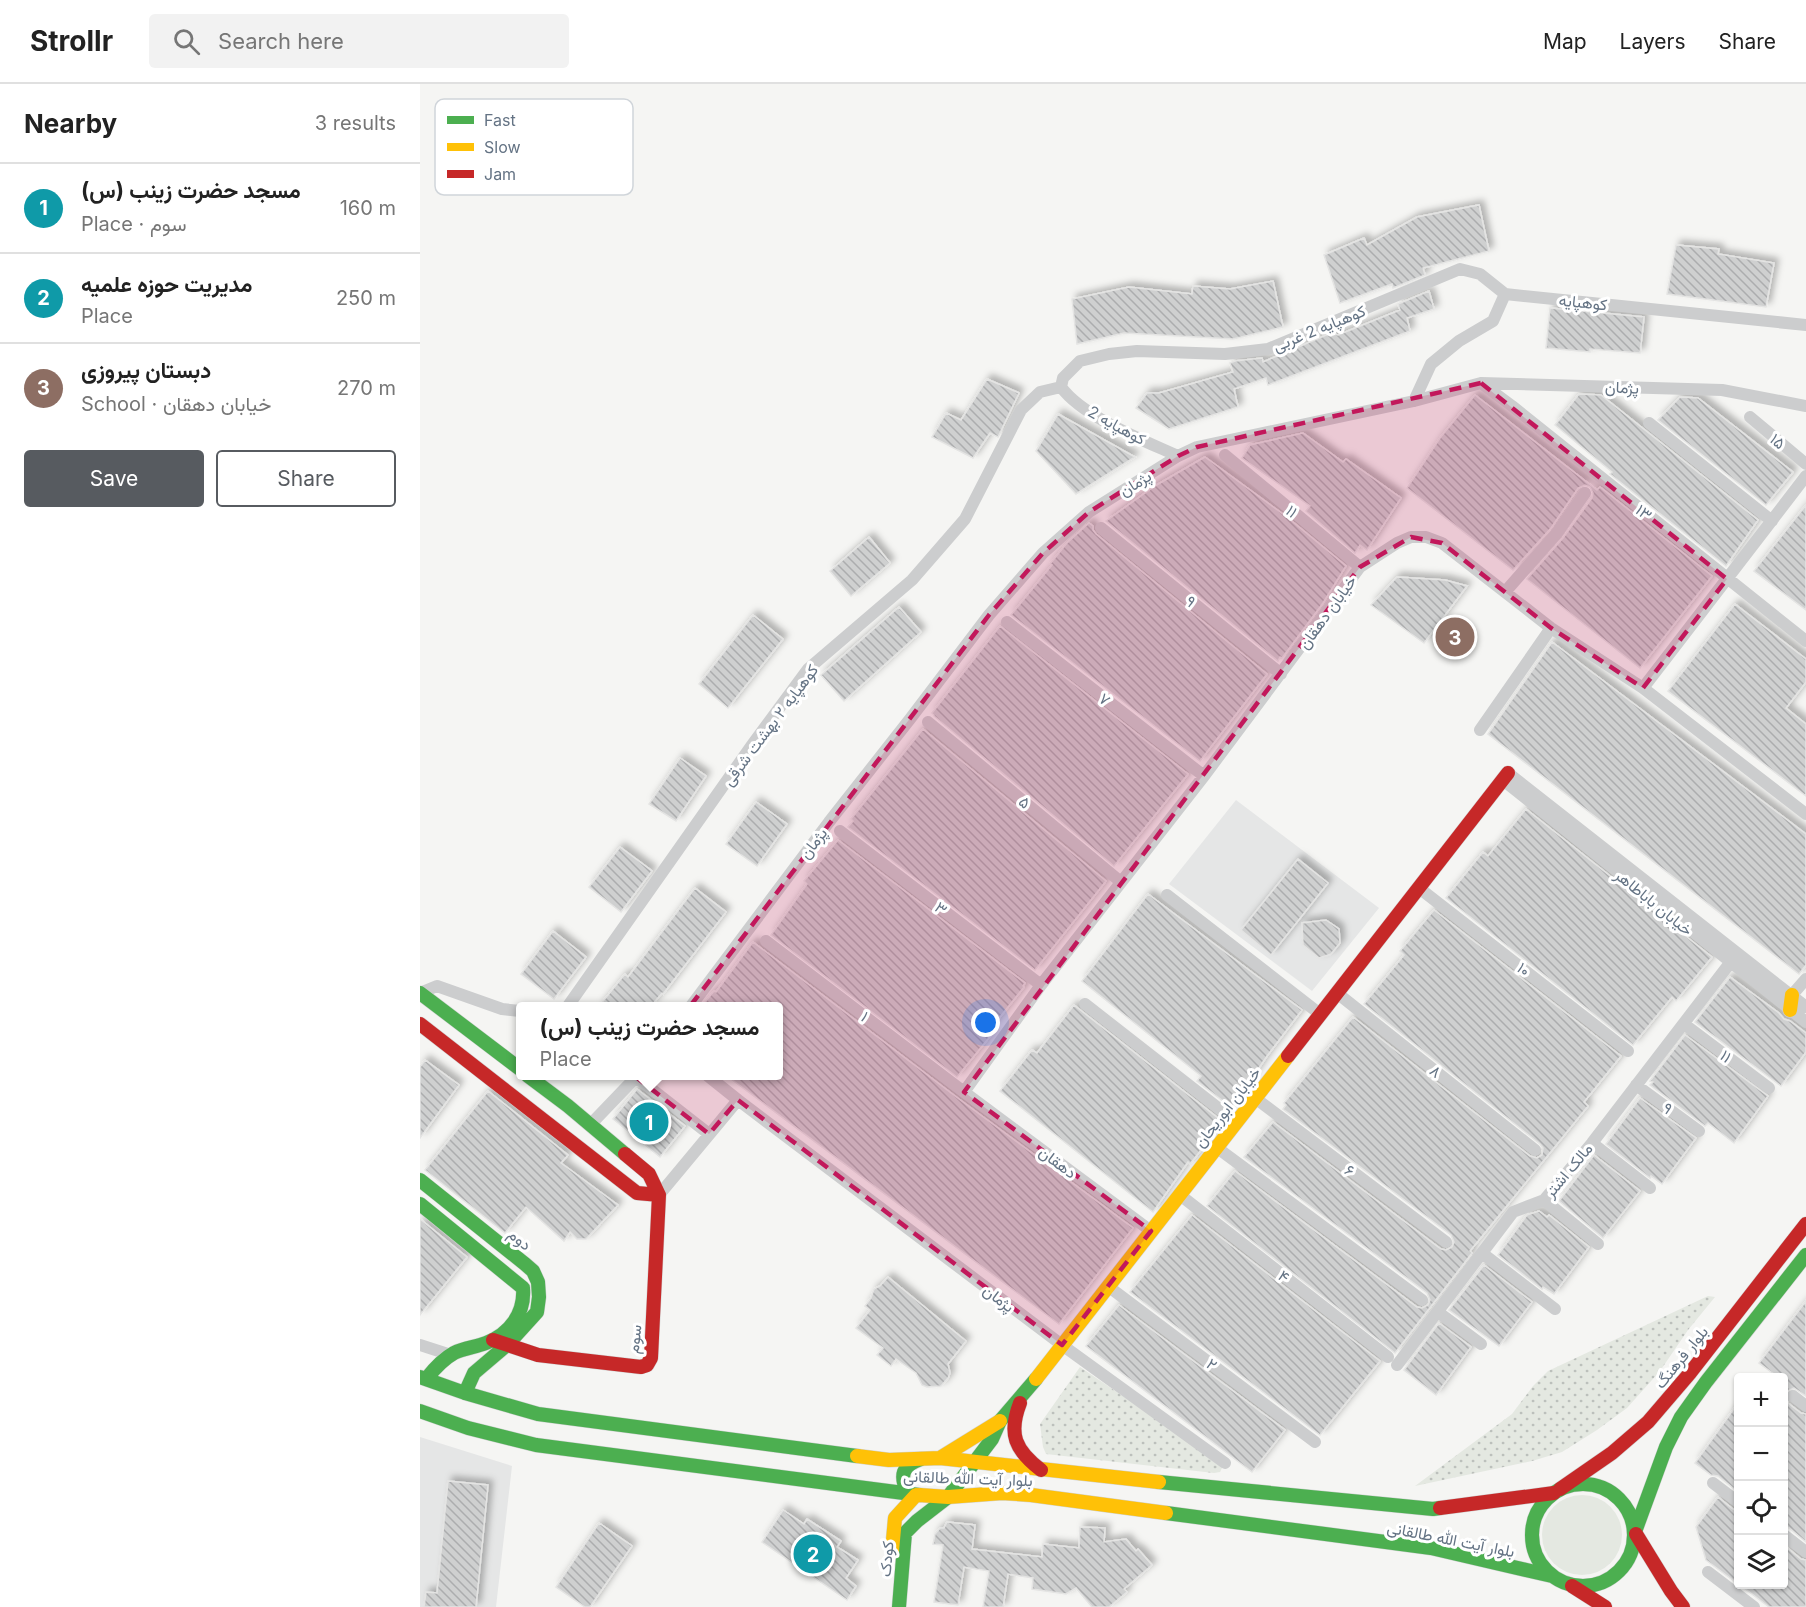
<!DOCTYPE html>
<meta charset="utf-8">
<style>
:root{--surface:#fff;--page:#f2f2f2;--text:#222;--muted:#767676;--line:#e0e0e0;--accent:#575b60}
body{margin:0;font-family:Inter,Vazirmatn,sans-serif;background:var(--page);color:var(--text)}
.controls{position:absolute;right:18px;bottom:18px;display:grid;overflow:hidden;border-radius:6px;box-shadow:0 2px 4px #0004}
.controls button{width:54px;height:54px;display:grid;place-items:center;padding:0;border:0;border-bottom:2px solid var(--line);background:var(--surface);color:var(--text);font:30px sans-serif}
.you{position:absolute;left:566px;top:939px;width:21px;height:21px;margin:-15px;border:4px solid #fff;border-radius:50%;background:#1a73e8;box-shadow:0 0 0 9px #1a73e833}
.badge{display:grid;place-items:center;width:39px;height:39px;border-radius:50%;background:var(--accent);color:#fff;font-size:20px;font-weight:700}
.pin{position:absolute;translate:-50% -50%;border:3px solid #fff;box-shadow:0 2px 6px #0006}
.popup{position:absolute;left:96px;top:918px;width:267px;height:78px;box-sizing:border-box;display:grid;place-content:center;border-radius:6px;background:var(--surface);filter:drop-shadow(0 2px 4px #0005);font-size:20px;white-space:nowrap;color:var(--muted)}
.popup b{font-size:22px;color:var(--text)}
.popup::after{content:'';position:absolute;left:50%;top:100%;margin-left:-12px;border:12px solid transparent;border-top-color:var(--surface)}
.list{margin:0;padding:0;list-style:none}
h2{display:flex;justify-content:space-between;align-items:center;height:78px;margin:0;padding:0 24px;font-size:26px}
h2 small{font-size:20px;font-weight:400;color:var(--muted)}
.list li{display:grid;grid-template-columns:39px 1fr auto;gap:18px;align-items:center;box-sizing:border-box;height:90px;padding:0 24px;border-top:2px solid var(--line)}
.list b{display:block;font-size:22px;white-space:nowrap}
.list p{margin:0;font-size:20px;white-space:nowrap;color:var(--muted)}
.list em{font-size:20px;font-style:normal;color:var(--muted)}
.actions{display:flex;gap:12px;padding:18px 24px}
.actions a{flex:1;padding:14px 0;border:2px solid var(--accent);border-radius:6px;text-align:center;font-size:21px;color:var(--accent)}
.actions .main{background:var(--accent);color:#fff}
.icon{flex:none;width:33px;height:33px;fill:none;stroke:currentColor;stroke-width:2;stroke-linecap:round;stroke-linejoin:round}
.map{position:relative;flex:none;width:1386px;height:1523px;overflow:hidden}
header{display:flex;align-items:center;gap:36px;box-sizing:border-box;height:84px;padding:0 30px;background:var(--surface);border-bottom:2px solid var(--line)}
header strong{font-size:28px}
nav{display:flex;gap:33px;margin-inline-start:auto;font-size:21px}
.search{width:420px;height:54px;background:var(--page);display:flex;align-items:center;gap:15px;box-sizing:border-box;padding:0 21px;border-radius:6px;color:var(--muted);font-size:22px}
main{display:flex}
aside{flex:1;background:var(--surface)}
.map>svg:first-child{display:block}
.built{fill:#e5e6e6}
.grass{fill:#e4e8e1}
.park{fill:url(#park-dots)}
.building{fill:url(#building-back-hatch);stroke:#e4e4e3;stroke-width:1.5;filter:url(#shadow)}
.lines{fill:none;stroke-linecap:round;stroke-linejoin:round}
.fast-casing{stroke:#d1d3d3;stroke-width:15}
.slow-casing{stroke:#d1d3d3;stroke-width:15}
.jam-casing{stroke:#d1d3d3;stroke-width:15}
.street{stroke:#cccdce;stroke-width:12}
.fast{stroke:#4caf50;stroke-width:14}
.slow{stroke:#ffc107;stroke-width:14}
.jam{stroke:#c62828;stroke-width:14}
.marked{fill:#c2185b;fill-opacity:0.2;stroke:#c2185b;stroke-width:4.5;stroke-dasharray:12 8;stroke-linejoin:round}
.labels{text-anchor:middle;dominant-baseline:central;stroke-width:6;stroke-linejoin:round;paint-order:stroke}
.street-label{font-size:16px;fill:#647384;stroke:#fff}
.key{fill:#fff;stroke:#d0d5da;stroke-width:1.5}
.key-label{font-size:16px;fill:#647384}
</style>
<header>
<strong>Strollr</strong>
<div class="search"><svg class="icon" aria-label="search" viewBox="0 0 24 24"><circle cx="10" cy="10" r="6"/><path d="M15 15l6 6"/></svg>Search here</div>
<nav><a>Map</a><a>Layers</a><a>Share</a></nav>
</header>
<main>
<aside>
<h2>Nearby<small>3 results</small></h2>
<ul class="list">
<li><span class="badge" style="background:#0f9aa8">1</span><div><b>مسجد حضرت زینب (س)</b><p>Place · سوم</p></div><em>160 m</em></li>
<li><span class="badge" style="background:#0f9aa8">2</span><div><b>مدیریت حوزه علمیه</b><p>Place</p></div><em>250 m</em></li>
<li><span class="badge" style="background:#8d6e63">3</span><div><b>دبستان پیروزی</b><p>School · خیابان دهقان</p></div><em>270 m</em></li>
</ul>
<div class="actions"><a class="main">Save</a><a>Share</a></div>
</aside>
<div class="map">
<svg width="1386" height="1523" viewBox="0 0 1386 1523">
<defs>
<pattern id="park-dots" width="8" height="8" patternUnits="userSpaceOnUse" patternTransform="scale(1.5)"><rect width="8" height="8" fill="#e4e8e1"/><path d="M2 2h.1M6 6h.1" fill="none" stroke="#bcc0bc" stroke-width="1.8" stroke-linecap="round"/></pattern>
<pattern id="building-back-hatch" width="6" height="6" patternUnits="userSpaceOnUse" patternTransform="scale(1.5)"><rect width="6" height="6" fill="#cfd0d0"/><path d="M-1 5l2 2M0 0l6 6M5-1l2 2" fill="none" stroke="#acadae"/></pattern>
<filter id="shadow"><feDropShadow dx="4.5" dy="-4.5" stdDeviation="3" flood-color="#0004"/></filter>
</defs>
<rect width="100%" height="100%" fill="#f5f5f3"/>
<path class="built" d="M816 716 959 824 892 907 749 800Z
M0 1353 92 1382 76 1523H0Z"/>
<path class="grass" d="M1122 1451a40 40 0 1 1 80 0a40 40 0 1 1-80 0Z"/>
<path class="park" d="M1288 1212 1295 1213 1268 1246 1240 1287 1207 1324 1177 1346 1142 1368 1112 1377 995 1402 1092 1330 1113 1302 1128 1287Z
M660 1283 800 1378 802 1384 800 1388 794 1389 626 1370 623 1363 620 1340Z"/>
<path class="building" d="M1059 121 1069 167 1003 184 1005 191 973 204 972 200 920 219 904 171 944 154 947 161 997 133Z
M1256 161 1299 165 1298 170 1354 179 1346 223 1247 210Z
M853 197 863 243 813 255 704 249 657 260 652 215 709 203 772 210 773 202 810 205Z
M1009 207 1014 225 987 234 990 247 848 301 846 294 814 305 818 323 749 345 716 324 727 309H739L813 288 810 279 815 277 842 274 843 278 911 249 918 251 980 226 978 220Z
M1130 224 1224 233 1220 269 1170 265V268L1126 264Z
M567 295 599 309 578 353 570 349 553 374 512 353 526 329 541 336Z
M1159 310 1181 311 1338 436 1306 482 1190 390 1192 388 1135 341Z
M1055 311 1177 406 1180 403 1292 492 1220 584 1107 495 1143 454 1172 414 1173 409 1170 403 1165 401 1158 404 1131 444 1093 486 987 404 1020 354Z
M1260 313 1278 314 1373 388 1346 421 1238 336Z
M638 330 715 373 656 410 616 367Z
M883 349 923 378 926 375 981 414 947 466 940 461 935 469 886 427 890 422 822 374 830 361Z
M785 373 867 433 926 482 903 519 862 574 860 573 858 577 686 437 735 402Z
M1386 421V526L1334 487Z
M669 439 673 442V446L676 450 847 590 780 677 591 531 632 481 630 480 647 459Z
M449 453 470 479 431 512 410 487Z
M977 493 1025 496 1047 502 1004 559 951 521Z
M1315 520 1386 575V598L1366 624 1386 640V712L1248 607Z
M479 523 501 548 424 617 401 591Z
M333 531 363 555 308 624 279 600Z
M580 542 768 690 694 782 514 632V631L512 629Z
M1132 558 1386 750V881L1379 890 1068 650Z
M503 645 686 797 615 886 428 743 433 737 431 735Z
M260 674 286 692 256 737 229 720Z
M336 718 367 740 337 782 306 760Z
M1106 725 1292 873 1256 917 1252 913 1213 961 1026 814 1063 768 1068 772Z
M418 756 605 899 603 902 604 903 568 948 572 950 537 993 351 851 387 800 384 797Z
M200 763 232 787 201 828 169 803Z
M878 775 908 799 851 871 821 846Z
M275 804 306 828 243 910 242 909 231 922H179L205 890 208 893Z
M728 810 882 926 847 972 812 1024 777 997 781 992 662 897Z
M1014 826 1201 972 1164 1018 1168 1022 1050 1167 1052 1169 975 1269 787 1122 815 1087 997 1223 1002 1224 1008 1221 1010 1216 1007 1209 824 1073 853 1038 1021 1165 1026 1166 1032 1163 1034 1158 1031 1151 863 1025 866 1021 864 1019 933 933 1110 1072 1117 1074 1122 1071 1123 1064 1120 1060 944 920 984 871 980 867Z
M906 836 919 845 920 859 911 870 899 874 883 861 882 839Z
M133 847 166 873 134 915 101 890Z
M333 858 539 1015 713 1144 639 1240 307 992H358V922H282L294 907 296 908Z
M1310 893 1359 929 1364 935 1370 937 1386 949V968L1361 1002 1275 938Z
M654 921 803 1038 770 1080 768 1078 733 1128 580 1007 612 966 617 969Z
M1265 951 1348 1012 1314 1059 1288 1039 1285 1042 1230 1001 1233 998 1230 997Z
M5 976 39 1001 0 1054V983Z
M217 1005 265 1042 240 1073 193 1035Z
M68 1007 148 1071 141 1079 198 1121 166 1155H157L150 1148 144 1157 106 1123 85 1149 5 1086Z
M1220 1014 1276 1054 1242 1100 1231 1092 1230 1094 1186 1060Z
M1174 1071 1220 1107 1183 1154 1139 1117Z
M1119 1127 1127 1133 1129 1131 1169 1163 1134 1210 1123 1203 1122 1205 1078 1171 1107 1131Z
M772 1131 960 1277 900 1351 710 1208Z
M0 1135 47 1173 0 1231Z
M1064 1181 1112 1218 1079 1262 1029 1226Z
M468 1193 546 1257 528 1280 530 1289 528 1294 521 1302 507 1303 502 1301 496 1289 476 1275 471 1282 457 1271 463 1264 436 1244 450 1226 445 1222 451 1214 454 1205 460 1202Z
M1386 1217V1312L1374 1304 1367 1307 1365 1311 1368 1319 1381 1329 1386 1330V1458L1369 1444 1364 1443V1293H1358L1339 1279Z
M699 1221 865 1346 832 1388 666 1262Z
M1019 1239 1051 1263 1016 1311 984 1286Z
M1318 1319V1408L1298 1392 1291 1391 1275 1379Z
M28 1397 68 1401 56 1523H4L6 1508 17 1509Z
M1298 1413 1313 1425 1318 1426V1500L1286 1476 1276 1443Z
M363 1426 384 1440 387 1435 421 1457 417 1463 438 1476 426 1494 436 1502 427 1516 342 1458Z
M527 1438 555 1441 552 1465 622 1473 623 1460 659 1464 660 1443 685 1444 684 1458 706 1455 716 1467 718 1465 732 1481 704 1505 707 1508 689 1523H672L656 1504 646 1510 612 1505 613 1494 588 1490 583 1523H563L569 1487 544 1483 538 1521 514 1518 523 1461 513 1460 515 1450 520 1444H524Z
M179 1439 212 1462 170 1523H165L136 1503Z
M1364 1461 1381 1475 1386 1476V1523H1349L1319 1500H1364Z"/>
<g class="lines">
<g class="fast-casing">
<path id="fast" d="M0 909 100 985
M108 992 148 1022 205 1070
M0 1096 105 1180 113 1187 118 1198 119 1213 117 1228 88 1260 54 1289 45 1309
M0 1120 103 1204C105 1229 90 1250 66 1259 56 1263 44 1264 34 1269 23 1275 14 1285 6 1295
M0 1293 45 1309 118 1330 437 1372
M0 1327 48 1344 116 1361 499 1411
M739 1398 1013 1425 1020 1424
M1112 1451a51 51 0 1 1 102 0a51 51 0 1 1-102 0Z
M488 1410C479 1391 482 1382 501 1375
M746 1429 1011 1464 1132 1492
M1216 1445 1246 1363 1261 1333 1286 1298 1386 1171
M479 1523 485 1449 497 1437 528 1413 572 1355 580 1337 616 1295"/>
</g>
<g class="slow-casing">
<path id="slow" d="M1370 926 1372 911
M616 1295 868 972
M437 1372 469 1376 520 1374 739 1398
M520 1374 580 1337
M499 1411 528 1413 582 1409 611 1411 746 1429
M472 1467 475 1434 496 1411"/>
</g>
<g class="jam-casing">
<path id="jam" d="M0 940 217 1109 239 1111
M868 972 1088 689
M73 1256 118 1271 221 1283 227 1281 231 1274 239 1111 229 1090 205 1070
M600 1319C588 1350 595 1366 621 1386
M1140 1405 1192 1369 1228 1338 1270 1289 1386 1140
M1020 1424 1134 1409
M1216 1450 1251 1507 1263 1523
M1152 1502 1185 1523"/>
</g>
<path class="street" d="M1061 299 1092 322 1386 557
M641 303 643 294 660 277 689 270 717 267 805 270 848 265 1040 185 1060 190 1085 210
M641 303C663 333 723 356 758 372
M994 317 1011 280 1039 257 1073 237 1085 210 1386 241
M1330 333 1386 380
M1229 339 1352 437
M805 371 940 483
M681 444 861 590
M1085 508 1137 449 1165 409
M587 538 784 692
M1223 604 1386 392
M508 638 701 798
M1060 646 1131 544
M1088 689 1386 923
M1083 696 1386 938
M420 747 621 901
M999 804 1208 967
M747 811 900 930
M346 857 544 1008 731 1147
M0 909 17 902 82 925 100 927
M917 909 1115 1066
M1372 911 1386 895
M665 920 816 1038
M148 922 332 661 388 585 492 496 545 435 601 326 620 308 641 303
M271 922 409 738 490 635 569 531 623 469 669 428 758 372 777 363 994 317 1061 299 1302 306 1386 322
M1264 940 1349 1004
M288 992 318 1016 642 1261 805 1379
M216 993 289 1050
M1216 1001 1279 1047
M544 1008 621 901 784 692 940 483 977 459 991 453H1006L1022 459 1131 544 1223 604 1386 730
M835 1014 1026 1158
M170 1041 217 992
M1172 1059 1230 1104
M796 1063 1002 1216
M239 1111 318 1016
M760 1111 968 1273
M1124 1116 1178 1160
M1062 1169 1135 1225
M689 1203 895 1358
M1018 1228 1061 1260
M0 1261 31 1271
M977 1281 1093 1128 1124 1116 1172 1059 1310 879
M1373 1312 1386 1322
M1293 1399 1318 1418
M1364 1451 1386 1468
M1288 1488 1334 1523"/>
<use href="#fast" class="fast"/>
<use href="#slow" class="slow"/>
<use href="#jam" class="jam"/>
</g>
<path class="marked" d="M1061 299 1307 495 1223 604 1131 544 1022 459 991 453 940 483 544 1008 731 1147 642 1261 318 1016 289 1050 216 993 569 531 623 469 669 428 758 372 777 363Z"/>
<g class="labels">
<g class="street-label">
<text transform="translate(1163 218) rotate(6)">کوهپایه</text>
<text transform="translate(899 244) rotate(-22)">کوهپایه 2 غربی</text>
<text transform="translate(1202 303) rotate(2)">پژمان</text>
<text transform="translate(697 341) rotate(29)">کوهپایه 2</text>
<text transform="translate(1358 357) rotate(40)">۱۵</text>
<text transform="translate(715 399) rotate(-32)">پژمان</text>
<text transform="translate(872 427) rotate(40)">۱۱</text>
<text transform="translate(1224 428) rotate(39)">۱۳</text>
<text transform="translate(771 517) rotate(39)">۹</text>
<text transform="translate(907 528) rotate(-54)">خیابان دهقان</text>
<text transform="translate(685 615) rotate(38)">۷</text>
<text transform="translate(350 641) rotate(-53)">کوهپایه ۲ بهشت شرقی</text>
<text transform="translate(605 718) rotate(40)">۵</text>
<text transform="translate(393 759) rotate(-53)">پژمان</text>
<text transform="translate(1234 818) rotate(39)">خیابان باباطاهر</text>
<text transform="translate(521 824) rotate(38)">۳</text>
<text transform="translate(1104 885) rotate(38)">۱۰</text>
<text transform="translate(445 932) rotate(37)">۱</text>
<text transform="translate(1306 972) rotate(37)">۱۱</text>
<text transform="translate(1016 987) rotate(38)">۸</text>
<text transform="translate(807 1023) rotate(-52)">خیابان ابوریحان</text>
<text transform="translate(1248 1024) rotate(36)">۹</text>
<text transform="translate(638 1078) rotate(37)">دهقان</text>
<text transform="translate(930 1086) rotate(37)">۶</text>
<text transform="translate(1148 1086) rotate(-50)">مالک اشتر</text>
<text transform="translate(100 1155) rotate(39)">دوم</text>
<text transform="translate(864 1192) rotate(38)">۴</text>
<text transform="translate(579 1214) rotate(37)">پژمان</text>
<text transform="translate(214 1255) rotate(-84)">سوم</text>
<text transform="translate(1261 1273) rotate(-51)">بلوار فرهنگ</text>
<text transform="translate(792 1280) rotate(37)">۲</text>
<text transform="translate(548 1394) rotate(2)">بلوار آیت الله طالقانی</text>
<text transform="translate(1031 1455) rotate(11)">بلوار آیت الله طالقانی</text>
<text transform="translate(466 1475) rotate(-85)">کودک</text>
</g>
</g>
<rect x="15" y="15" width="198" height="96" rx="9" class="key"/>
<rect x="27" y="32" width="27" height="8" fill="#4caf50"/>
<rect x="27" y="59" width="27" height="8" fill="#ffc107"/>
<rect x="27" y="86" width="27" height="8" fill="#c62828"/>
<g class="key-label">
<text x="64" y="42">Fast</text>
<text x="64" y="69">Slow</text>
<text x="64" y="96">Jam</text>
</g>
</svg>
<div class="controls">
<button>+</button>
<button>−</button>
<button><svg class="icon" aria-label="locate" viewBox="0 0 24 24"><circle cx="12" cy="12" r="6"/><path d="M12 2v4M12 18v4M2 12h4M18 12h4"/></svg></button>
<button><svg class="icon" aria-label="layers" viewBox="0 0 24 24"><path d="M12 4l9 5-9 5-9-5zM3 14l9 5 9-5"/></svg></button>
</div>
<div class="you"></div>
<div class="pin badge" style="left:229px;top:1038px;background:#0f9aa8">1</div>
<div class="popup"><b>مسجد حضرت زینب (س)</b>Place</div>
<div class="pin badge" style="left:393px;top:1470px;background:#0f9aa8">2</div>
<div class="pin badge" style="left:1035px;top:553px;background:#8d6e63">3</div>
</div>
</main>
